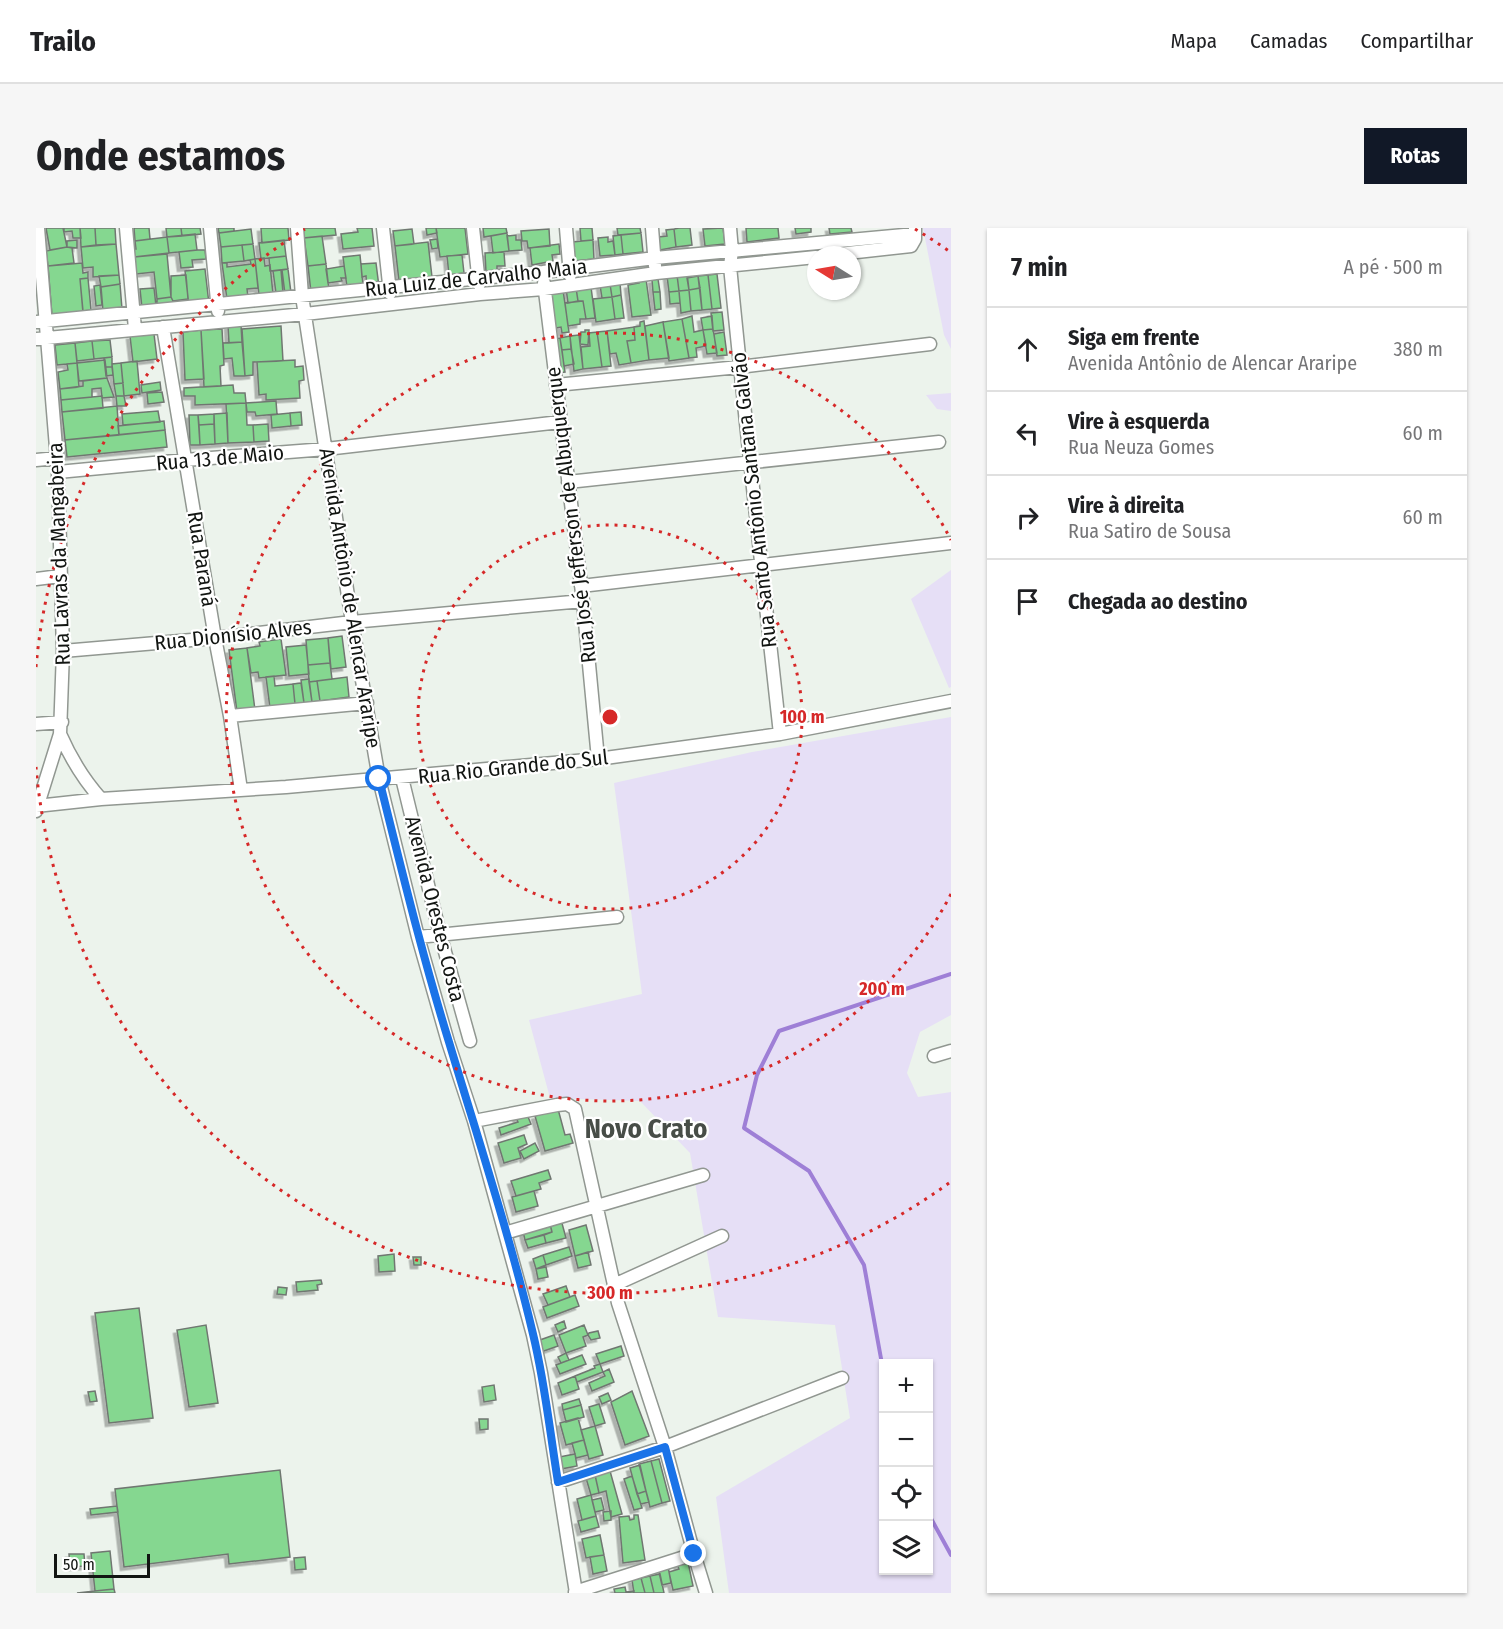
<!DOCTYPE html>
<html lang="pt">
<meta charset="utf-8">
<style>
:root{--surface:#fff;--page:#f6f6f6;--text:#202124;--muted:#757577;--line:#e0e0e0;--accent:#111827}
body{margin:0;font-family:"Fira Sans Condensed",sans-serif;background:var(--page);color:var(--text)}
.controls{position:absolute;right:18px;bottom:18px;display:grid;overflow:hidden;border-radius:0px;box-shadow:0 2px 4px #0004}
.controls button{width:54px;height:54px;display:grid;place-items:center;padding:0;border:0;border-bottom:2px solid var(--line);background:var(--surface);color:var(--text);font:30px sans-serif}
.compass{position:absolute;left:771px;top:18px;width:54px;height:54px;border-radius:50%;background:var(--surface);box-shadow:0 2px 4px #0004;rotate:281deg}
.scale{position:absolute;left:18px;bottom:15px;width:96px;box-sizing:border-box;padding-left:6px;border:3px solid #121512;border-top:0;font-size:16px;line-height:21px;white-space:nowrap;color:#121512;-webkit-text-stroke:4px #fff;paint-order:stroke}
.stop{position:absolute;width:18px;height:18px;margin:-14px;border:4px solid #1a73e8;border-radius:50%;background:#fff}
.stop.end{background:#1a73e8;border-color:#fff;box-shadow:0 2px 6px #0008}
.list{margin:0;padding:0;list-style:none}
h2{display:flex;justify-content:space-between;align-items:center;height:78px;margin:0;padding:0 24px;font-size:26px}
h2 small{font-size:20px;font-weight:400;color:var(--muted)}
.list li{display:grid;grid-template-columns:39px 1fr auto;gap:18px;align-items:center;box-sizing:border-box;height:84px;padding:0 24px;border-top:2px solid var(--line)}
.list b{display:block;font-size:22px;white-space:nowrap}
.list p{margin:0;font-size:20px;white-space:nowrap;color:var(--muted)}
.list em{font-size:20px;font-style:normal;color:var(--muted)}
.icon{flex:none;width:33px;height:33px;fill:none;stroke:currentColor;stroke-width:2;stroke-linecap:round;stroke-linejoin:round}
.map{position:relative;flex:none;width:915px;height:1365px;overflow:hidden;border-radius:0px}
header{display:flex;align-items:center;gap:36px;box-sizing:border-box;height:84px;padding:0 30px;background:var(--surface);border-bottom:2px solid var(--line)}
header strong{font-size:28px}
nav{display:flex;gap:33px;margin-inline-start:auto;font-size:21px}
.intro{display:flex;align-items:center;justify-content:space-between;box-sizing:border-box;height:144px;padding:0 36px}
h1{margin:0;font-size:42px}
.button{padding:15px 27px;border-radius:0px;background:var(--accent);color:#fff;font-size:21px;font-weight:700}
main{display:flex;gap:36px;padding:0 36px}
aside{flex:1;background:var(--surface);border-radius:0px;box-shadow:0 2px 4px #0004}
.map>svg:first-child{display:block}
.green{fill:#e6dff6;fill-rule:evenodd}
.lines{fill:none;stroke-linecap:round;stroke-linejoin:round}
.stream{stroke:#9e7fd6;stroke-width:4}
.building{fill:#85d790;stroke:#707771;stroke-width:1.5;filter:url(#shadow)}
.street-casing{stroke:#919791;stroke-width:15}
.street{stroke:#fff;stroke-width:12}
.route{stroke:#1a73e8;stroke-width:8}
.ring{fill:none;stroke:#d62828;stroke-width:3;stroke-dasharray:3 6}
.labels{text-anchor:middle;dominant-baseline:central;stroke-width:4.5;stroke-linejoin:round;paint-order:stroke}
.street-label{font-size:21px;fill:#121512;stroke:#fff}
.district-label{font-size:27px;font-weight:bold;fill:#474d47;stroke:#fff}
.centre{fill:#d62828;stroke:#fff;stroke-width:3}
.ring-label{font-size:18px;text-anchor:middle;font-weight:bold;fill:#d62828;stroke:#fff;stroke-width:4.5;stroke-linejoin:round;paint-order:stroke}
</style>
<header>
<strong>Trailo</strong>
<nav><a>Mapa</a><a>Camadas</a><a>Compartilhar</a></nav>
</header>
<div class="intro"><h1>Onde estamos</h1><a class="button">Rotas</a></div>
<main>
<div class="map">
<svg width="915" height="1365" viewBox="0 0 915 1365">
<defs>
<filter id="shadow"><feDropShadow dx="-3.5" dy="3.5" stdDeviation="0" flood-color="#0004"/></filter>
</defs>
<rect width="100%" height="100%" fill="#ecf3ec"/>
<path class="green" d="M887 0H915V121L908 107Z
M915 165V183L901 181 890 167Z
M915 342V459L913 460 875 371Z
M915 489V787L884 804 871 845 882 869 915 864V1365H693L680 1269 814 1190 799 1097 682 1089 654 925 604 873 514 870 493 792 606 766 578 555 716 524ZM848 1136H892V1342H848Z"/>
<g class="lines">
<path class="stream" d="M848 1147 828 1037 773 943 708 900 721 847 743 803 915 746
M892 1285 915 1327"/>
</g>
<path class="building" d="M10 0H27L31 19 14 22Z
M28 0H44L45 10H37L36 3 28 4Z
M44 0H59L60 17 45 19Z
M59 0H79L80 16 60 17Z
M98 0H113L114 11 99 13Z
M130 0H145L146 8 131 9Z
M145 0H164L165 6 146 8Z
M182 0H198V3L183 5Z
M225 0H252L253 12 226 15Z
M267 0H299L300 7 268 10Z
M321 0H336L338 18 307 21 305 6 322 4Z
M390 0H400L401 5 391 7Z
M400 0H429L432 26 404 29Z
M447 0H470L471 5 448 9Z
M544 0H556L557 12 545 13Z
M581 0H604L605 5 582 7Z
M643 0H654L656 17 640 19 638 1Z
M687 0 689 16 669 18 667 1Z
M710 0H742L743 10 711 14Z
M759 0H775V4L760 6Z
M793 0H815L816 4 794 6Z
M215 1 217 16 185 19 183 5Z
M376 1 378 16 359 18 357 3Z
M513 1 514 18 492 20 491 13H486L485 3Z
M638 1 640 19 624 22 622 9 631 8 630 2Z
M471 5 473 23 457 25 455 8Z
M605 5 607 24 587 26 585 7Z
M159 6 161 22 133 25 131 9Z
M480 7V12H485L486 22 473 23 471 8Z
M585 7 587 26 579 27 577 8Z
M286 8 290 36 272 38 268 10Z
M131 9 133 25 98 29V21H100L99 13Z
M572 9V14L577 13 579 27 564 28 562 10Z
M401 11 402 20 396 21 394 12Z
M41 12V20L31 19V13Z
M248 12 250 28 225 31 223 15Z
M557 12 558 31 538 33 536 14Z
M392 14 396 49 363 53 359 18Z
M80 16 83 47 57 49V39L47 40 45 19Z
M217 16 219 31 208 33 206 17Z
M523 16 524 26 516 27 517 33 496 37 494 20Z
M206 17 208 33 186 35 185 19Z
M31 19 36 20 38 35 12 38 10 23Z
M161 22H169L170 31 156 32 157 39 145 40 143 24Z
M468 24 469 38H461V44H450L449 25Z
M131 26 135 69 121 71 118 44 100 46 98 29Z
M324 27 327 57 311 59 307 29Z
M426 27 428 45 413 47 411 28Z
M250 28 252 41 234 43 233 30Z
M228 30 229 38 234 37 237 66 223 67 219 31Z
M219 31 222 60 211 61 212 69 191 71 186 35H191V39L215 36 214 32Z
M46 35 47 45 52 44V50L44 51 47 85 16 88 12 38Z
M340 35 343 59 331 61 330 48 326 49 325 36Z
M290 36 293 62 275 64 272 38Z
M308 38 310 50H305L306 53 292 55 290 41Z
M169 41 173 76 153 78 149 43Z
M252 41 255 65 249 66 246 42Z
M245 42 247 65H240L237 43Z
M651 45 653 62 643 63 641 47Z
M681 46 685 80 676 81 672 47Z
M83 47 84 56 65 59 63 48Z
M150 47 152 71 137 73 135 69V48Z
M641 47 643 63 633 64 631 48Z
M672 47 676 81 666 82 662 48Z
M662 48 664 60 653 62 651 50Z
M52 50 55 82 47 83 44 51Z
M610 51 615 87 596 89 592 57 603 55 602 52Z
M622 51 624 64H617L616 52Z
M584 55 585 67 576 69 574 56Z
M84 56 86 81 67 83 65 59Z
M574 56 576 69 566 70 564 57Z
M64 57 66 77 60 78 58 58Z
M555 59 559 90 550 91 547 73H542L540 60Z
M118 60 120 78 106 80 104 61Z
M530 60H540L542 73 532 75Z
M664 60 666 82 655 83 653 62Z
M527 62 533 104 526 105 525 99 514 101 509 65Z
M653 62 655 83 645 85 643 63Z
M643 63 644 75 634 76 633 64Z
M617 64H624L625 81 619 82Z
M585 67 588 90 579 91 576 69Z
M135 69 137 73 136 76 121 77V71Z
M576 69 579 91 560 94 557 71Z
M547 73 550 91H544V96L532 98 529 75Z
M686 84 688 102 677 103 675 85Z
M656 88 658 104 667 102 670 118 660 120 661 129 653 130 646 91Z
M676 88 677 101 667 102 665 90Z
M646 91 653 130 633 133 627 94Z
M608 93 613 132 595 135 591 113 599 112 598 99 604 98V94Z
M627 94 633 130 613 132 609 98Z
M205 97 206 114 193 115 192 98Z
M245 98 247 133 217 134V147L209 148 206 101Z
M598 99 599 112 591 113 595 135 583 137 580 125 574 126 571 103Z
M186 101 188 137 184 138 185 158 168 159 165 102Z
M677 101 681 125 671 126 667 102Z
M165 102 168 151 149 152 147 104Z
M549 102H553L552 117 544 116 545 104H549Z
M571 103 575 138 566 139 561 104Z
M561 104 566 139 547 141 545 119 554 118 553 105Z
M688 104 691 127 681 128 678 106Z
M118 106 121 131 97 134 94 108Z
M543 107 547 141 538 143 534 108Z
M534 108 535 121 526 122 524 110Z
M524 110 529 144 520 145 516 111Z
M74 112 76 129 58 131 56 113Z
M56 113 58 131 41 133 39 115Z
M206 114 209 148H198L196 130 188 131 187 115Z
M39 115 41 135 21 137 19 117Z
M535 121 538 136 528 138 526 122Z
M76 129V139H69L68 130Z
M69 132 71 150 43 153 41 135Z
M259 132V139L267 138 268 152 263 153 264 170 230 172V166L223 167 221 134Z
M101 133 104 166 88 168 85 135Z
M41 135 43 159 24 161 22 144 32 142 31 136Z
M85 135 87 155 78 156 76 136Z
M69 139H76L77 147 70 148Z
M71 150 78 169 66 170 65 160 56 161V169L25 172 24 161 47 158V153Z
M124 154 125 162 106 165 105 157Z
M87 155 88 168H80L78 156Z
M197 157 198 165H209L210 175 159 177V168H148V160Z
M126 164 128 174 112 176 111 165Z
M66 168 67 180 26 184 25 172Z
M80 168H88L90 178H81Z
M240 173 241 186 220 188 219 184H211L210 175Z
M210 175 211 197H217L218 214 192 215 190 176Z
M81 178 83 207 29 212 26 184Z
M122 183 124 194 87 197 86 186Z
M265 184 266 197 255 198 254 185Z
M191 185 192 215 179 216 178 186Z
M254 185 255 198 236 200 235 187Z
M178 186V196L163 197 162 187Z
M153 187H162L164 217H154Z
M128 193 129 202 83 207 82 198Z
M178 196 179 216 164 217 163 197Z
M232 196 233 213 218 214 217 197Z
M129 202 131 219 31 229 29 212Z
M306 408 310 439 295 441 292 410Z
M292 410 294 435 272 437 270 412Z
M245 411 250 447 223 450 222 444 215 445 211 420 224 418 223 414Z
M270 417 273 446 253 448 250 419Z
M211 420 219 482 201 484 193 422Z
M294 435 296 451 273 454 272 437Z
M238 448 239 458 257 456 259 476 234 480 230 449Z
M311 449 313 469 284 473 281 453Z
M273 451 276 474 268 475 265 452Z
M281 453 284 473 276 474 273 454Z
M265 455 268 475 259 476 257 456Z
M522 881 529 907 534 906 537 915 509 923 499 888Z
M490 884 495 896 465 907 463 900 482 894 479 887Z
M488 907 491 916 482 920 485 930 468 935 462 915Z
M499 915 503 923 488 931 484 923Z
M512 942 515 951 503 955 505 961 480 968 475 953Z
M498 963 502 978 480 984 476 969Z
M524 988 530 1010 510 1015 508 1007 516 1004 513 992Z
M513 992 516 1004 489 1012 486 999Z
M550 997 557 1023 539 1028 533 1002Z
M508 1007 510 1015 492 1020 489 1012Z
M533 1019 536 1028 510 1037 507 1027Z
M552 1024 555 1037 542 1040 539 1028Z
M358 1026 359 1043 343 1044 342 1028Z
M507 1027 510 1037 500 1041 497 1031Z
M377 1029H385V1037H378Z
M510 1039 512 1049 502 1051 500 1041Z
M285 1052 286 1056 281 1057 282 1062 261 1064 260 1054Z
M530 1058 534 1069 512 1077 507 1066Z
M242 1059 251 1060 250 1067 241 1066Z
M539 1067 543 1078 511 1090 507 1079Z
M103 1080 117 1190 73 1195 59 1085Z
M528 1093 530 1100 522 1104 519 1097Z
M170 1097 182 1175 153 1179 141 1102Z
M548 1097 552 1107 547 1109 550 1118 530 1125 523 1107Z
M562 1103 564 1110 555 1112 552 1107 553 1105Z
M518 1107 522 1118 505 1124 501 1113Z
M585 1118 588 1128 564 1136 560 1126Z
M530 1125 533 1132 525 1135 522 1129Z
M546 1127 550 1136 524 1146 520 1137Z
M564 1136 567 1144 541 1154 539 1148 559 1140 558 1138Z
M573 1141 578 1154 556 1163 553 1155 569 1148 567 1144Z
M539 1148 543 1161 526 1167 522 1155Z
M458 1157 460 1172 448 1174 446 1159Z
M59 1163 61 1173 54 1174 52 1164Z
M596 1163 613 1208 589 1217 575 1174Z
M572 1165 575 1172 566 1176 563 1169Z
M543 1171 545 1177 527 1182 526 1176Z
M563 1176 569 1195 559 1198 553 1179Z
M545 1177 548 1189 530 1194 527 1182Z
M542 1190 548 1212 530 1217 524 1195Z
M443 1191H452V1201L444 1202Z
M559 1198 567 1227 553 1231 545 1202Z
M548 1212 552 1227 540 1230 536 1215Z
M539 1226 541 1238 525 1241 523 1229Z
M623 1231 634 1273 626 1275 615 1233Z
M615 1233 626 1275 614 1279 603 1236Z
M604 1237 610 1263 601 1266 594 1240Z
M244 1242 254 1329 193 1336 192 1326 88 1339 79 1261Z
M574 1243 586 1286 575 1289 570 1263 563 1265 559 1247Z
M559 1247 563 1265 555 1267 550 1250Z
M596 1248 606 1280 598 1282 588 1251Z
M610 1263 613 1274 605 1276 601 1266Z
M555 1267 560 1288 546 1292 541 1271Z
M565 1270 568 1282 559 1284 556 1272Z
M81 1278 82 1284 55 1287 54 1281Z
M575 1283V1292L568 1293 567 1284Z
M598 1287H602L609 1332 587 1335 583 1289 593 1288 594 1292 598 1291Z
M560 1288 563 1299 545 1304 542 1293Z
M564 1307 568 1327 550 1330 546 1311Z
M74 1323 78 1361 59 1363 55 1325Z
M33 1326H48L49 1338 34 1339Z
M568 1327 571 1343 557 1346 554 1329Z
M269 1329 270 1341 259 1342 258 1330Z
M652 1334 657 1358 637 1362 633 1344 643 1341 641 1336Z
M632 1338 635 1355 626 1357 622 1340Z
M624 1346 628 1365H618L614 1348Z
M614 1348 618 1365H609L605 1350Z
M605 1350 609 1365H598L596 1352Z
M589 1359 590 1364 598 1363V1365H579L578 1361Z
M78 1361 79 1365H41L59 1363Z"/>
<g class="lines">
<g class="street-casing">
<path id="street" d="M90 0 99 101
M174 0 182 83
M261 0 266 68 316 394 343 551 382 709 412 814 438 893 497 1107 505 1145 540 1365
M347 0 354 65
M437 0 443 56
M530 0 534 47
M616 0 619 38
M694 0 696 23 694 38C709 194 727 350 744 506
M794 27 875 18 879 11V0
M508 55 547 373 562 531
M0 94 507 44 619 30 879 6
M127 99 179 410 194 488 205 562
M0 111 269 86 444 66 508 61 620 45 780 29
M520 157 703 139 894 116
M0 232 21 230
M22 244 149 232 290 221 524 194
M532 254 903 214
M0 351 24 348
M545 358 915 315
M27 423 179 410 316 394 547 373
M194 488 331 475
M0 496 26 494
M24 506C35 531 47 551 65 571
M366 550 404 706 434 813
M0 578 65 571 250 559 562 531 744 506 915 473
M0 583 24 506 27 423 22 244 2 0
M382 709 581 689
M898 828 915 823
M438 893 521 877 531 876 539 881 582 1075 629 1219 658 1326 670 1365
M469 1005 667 947
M578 1057 686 1008
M522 1254 629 1219 806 1150
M539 1364 658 1326"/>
</g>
<use href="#street" class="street"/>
</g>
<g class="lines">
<path class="route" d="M343 551C365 639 386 727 413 814 442 911 474 1008 497 1106 509 1155 514 1205 522 1254L629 1219 658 1326"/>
</g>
<g class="ring">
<circle cx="574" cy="489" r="192"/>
<path d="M915 666A384 384 0 1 1 915 312"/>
<path d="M913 955A576 576 0 0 1 0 539M0 439A576 576 0 0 1 269 1M879 1A576 576 0 0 1 913 23"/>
</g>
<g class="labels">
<g class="street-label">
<text transform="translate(440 50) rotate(-6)">Rua Luiz de Carvalho Maia</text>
<text transform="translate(184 230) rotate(-5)">Rua 13 de Maio</text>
<text transform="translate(718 272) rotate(-96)">Rua Santo Antônio Santana Galvão</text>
<text transform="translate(535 287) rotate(-97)">Rua José Jefferson de Albuquerque</text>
<text transform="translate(23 326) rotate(-92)">Rua Lavras da Mangabeira</text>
<text transform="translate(166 331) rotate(81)">Rua Paraná</text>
<text transform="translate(314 370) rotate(81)">Avenida Antônio de Alencar Araripe</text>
<text transform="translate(197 407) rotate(-6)">Rua Dionísio Alves</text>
<text transform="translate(477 539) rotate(-6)">Rua Rio Grande do Sul</text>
<text transform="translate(399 681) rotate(76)">Avenida Orestes Costa</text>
</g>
<g class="district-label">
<text x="610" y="901">Novo Crato</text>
</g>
</g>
<circle cx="574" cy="489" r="9" class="centre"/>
<g class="ring-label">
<text x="766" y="495">100 m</text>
<text x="846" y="767">200 m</text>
<text x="574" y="1071">300 m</text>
</g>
</svg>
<div class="controls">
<button>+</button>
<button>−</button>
<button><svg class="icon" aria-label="locate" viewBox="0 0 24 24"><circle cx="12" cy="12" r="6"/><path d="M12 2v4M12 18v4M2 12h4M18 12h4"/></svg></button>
<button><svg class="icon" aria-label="layers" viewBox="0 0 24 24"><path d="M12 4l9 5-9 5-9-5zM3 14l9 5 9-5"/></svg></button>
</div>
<svg class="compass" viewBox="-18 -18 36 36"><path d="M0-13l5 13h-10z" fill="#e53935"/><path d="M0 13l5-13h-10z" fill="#757577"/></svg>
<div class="scale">50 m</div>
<div class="stop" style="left:343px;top:551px"></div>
<div class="stop end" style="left:658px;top:1326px"></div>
</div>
<aside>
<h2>7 min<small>A pé · 500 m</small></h2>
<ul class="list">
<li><svg class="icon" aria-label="ahead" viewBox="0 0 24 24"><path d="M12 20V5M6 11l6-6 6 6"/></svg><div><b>Siga em frente</b><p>Avenida Antônio de Alencar Araripe</p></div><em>380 m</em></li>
<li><svg class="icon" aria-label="left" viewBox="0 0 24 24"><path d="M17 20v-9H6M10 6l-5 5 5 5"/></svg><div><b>Vire à esquerda</b><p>Rua Neuza Gomes</p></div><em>60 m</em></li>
<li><svg class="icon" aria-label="right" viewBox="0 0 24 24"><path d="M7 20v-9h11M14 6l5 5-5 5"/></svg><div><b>Vire à direita</b><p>Rua Satiro de Sousa</p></div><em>60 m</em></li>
<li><svg class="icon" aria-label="arrive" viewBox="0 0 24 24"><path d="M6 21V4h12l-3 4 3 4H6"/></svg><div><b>Chegada ao destino</b></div></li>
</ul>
</aside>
</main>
